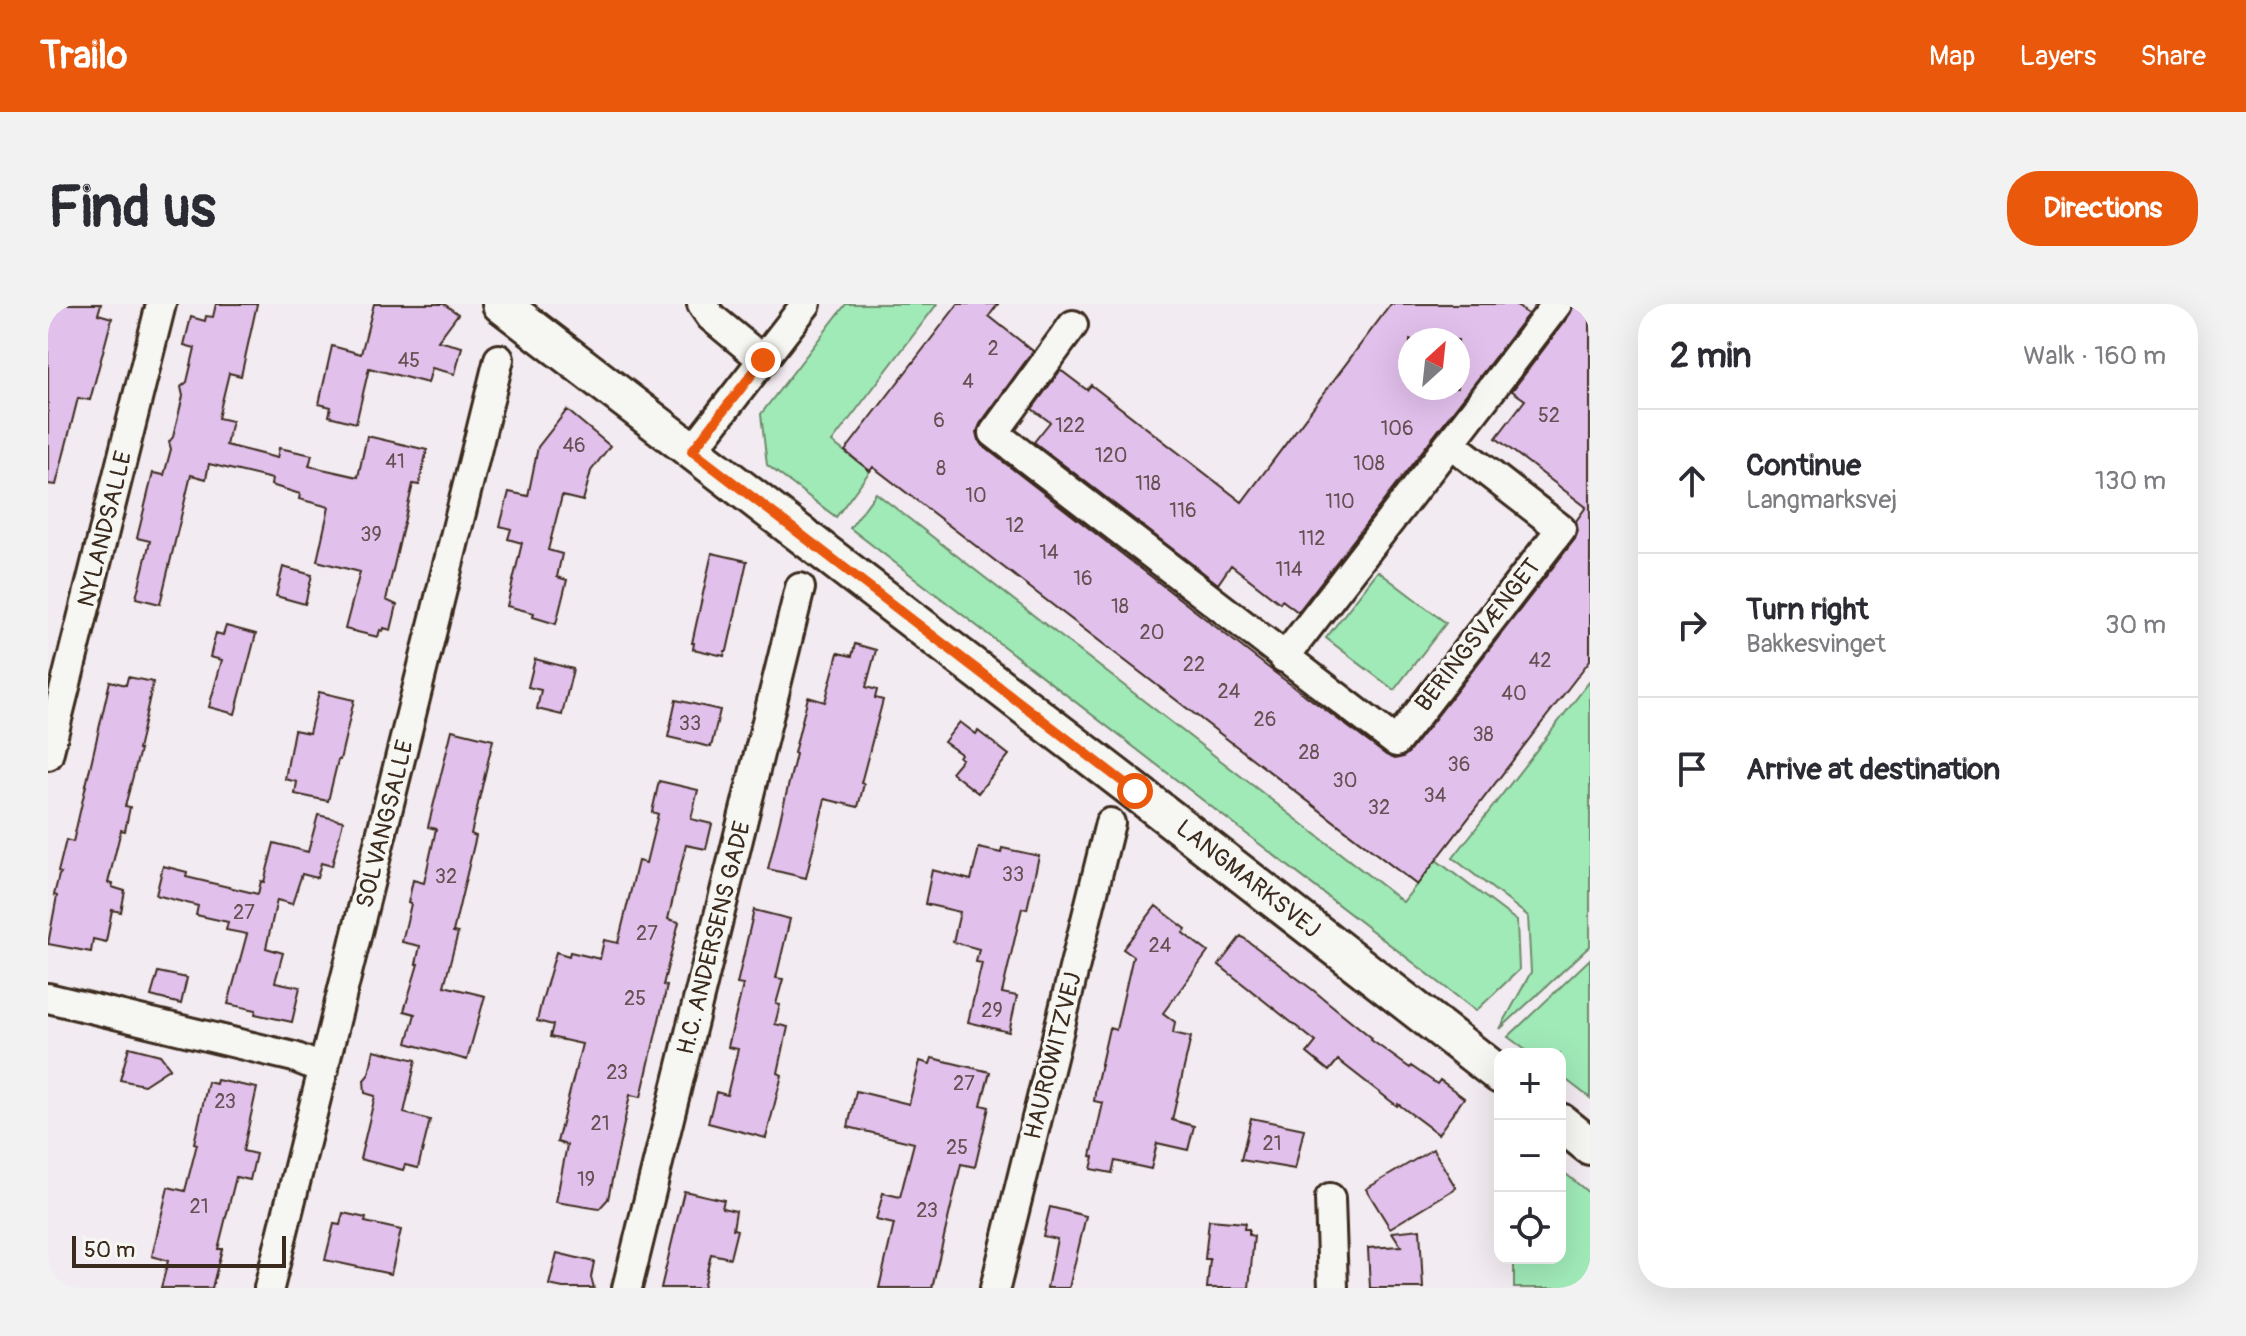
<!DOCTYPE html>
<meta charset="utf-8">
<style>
:root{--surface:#fff;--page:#f2f2f3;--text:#2b2b33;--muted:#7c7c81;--line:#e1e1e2;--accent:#ea580c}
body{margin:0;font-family:Pangolin,sans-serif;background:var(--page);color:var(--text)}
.controls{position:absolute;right:24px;bottom:24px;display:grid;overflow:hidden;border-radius:16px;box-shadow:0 8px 32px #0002}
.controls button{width:72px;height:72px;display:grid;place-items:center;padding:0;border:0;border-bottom:2px solid var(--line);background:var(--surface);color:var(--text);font:40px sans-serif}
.compass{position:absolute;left:1350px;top:24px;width:72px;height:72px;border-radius:50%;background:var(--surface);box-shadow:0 8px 32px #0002;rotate:27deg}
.scale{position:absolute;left:24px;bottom:20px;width:214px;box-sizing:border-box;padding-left:8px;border:4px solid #3b2a1e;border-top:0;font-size:22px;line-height:28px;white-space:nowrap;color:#3b2a1e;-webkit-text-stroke:6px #f6f6f2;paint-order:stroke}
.stop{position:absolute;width:24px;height:24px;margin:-18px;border:6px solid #ea580c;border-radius:50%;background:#fff}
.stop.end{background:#ea580c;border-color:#fff;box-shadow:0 2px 8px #0008}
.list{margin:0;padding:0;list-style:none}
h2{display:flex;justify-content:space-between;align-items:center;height:104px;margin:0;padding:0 32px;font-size:34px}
h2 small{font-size:26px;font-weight:400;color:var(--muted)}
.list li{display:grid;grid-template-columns:52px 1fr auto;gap:24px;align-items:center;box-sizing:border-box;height:144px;padding:0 32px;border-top:2px solid var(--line)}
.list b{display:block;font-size:30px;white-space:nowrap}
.list p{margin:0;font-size:26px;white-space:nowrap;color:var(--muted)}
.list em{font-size:26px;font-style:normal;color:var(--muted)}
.icon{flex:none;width:44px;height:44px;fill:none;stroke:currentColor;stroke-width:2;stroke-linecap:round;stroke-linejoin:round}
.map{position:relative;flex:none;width:1542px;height:984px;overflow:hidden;border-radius:32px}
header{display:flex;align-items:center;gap:48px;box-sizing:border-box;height:112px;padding:0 40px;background:var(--accent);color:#fff}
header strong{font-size:38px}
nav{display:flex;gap:44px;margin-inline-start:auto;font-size:28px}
.intro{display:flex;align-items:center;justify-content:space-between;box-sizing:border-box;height:192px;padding:0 48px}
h1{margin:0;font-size:56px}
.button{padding:20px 36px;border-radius:32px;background:var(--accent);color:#fff;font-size:28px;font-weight:700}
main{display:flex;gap:48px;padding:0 48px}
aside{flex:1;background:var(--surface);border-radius:32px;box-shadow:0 8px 32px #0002}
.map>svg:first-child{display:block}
.green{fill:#a0eab8;stroke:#6e8a6b;stroke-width:2}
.building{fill:#e2c0ec;stroke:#3b2a1e;stroke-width:2;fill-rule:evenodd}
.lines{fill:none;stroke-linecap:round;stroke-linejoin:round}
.minor-casing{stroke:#3b2a1e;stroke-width:34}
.major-casing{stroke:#3b2a1e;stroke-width:42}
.minor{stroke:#f6f6f2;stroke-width:28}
.major{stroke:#f6f6f2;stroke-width:36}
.route{stroke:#ea580c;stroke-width:10}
.labels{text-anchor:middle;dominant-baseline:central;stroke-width:7;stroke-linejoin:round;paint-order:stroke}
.number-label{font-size:20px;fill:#655052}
.street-label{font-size:24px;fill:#3b2a1e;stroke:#f6f6f2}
</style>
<header>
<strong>Trailo</strong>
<nav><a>Map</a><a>Layers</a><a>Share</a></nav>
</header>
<div class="intro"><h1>Find us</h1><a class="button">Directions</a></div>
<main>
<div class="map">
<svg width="1542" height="984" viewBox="0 0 1542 984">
<rect width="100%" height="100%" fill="#f2ebf1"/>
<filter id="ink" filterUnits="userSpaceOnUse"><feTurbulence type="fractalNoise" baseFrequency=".0125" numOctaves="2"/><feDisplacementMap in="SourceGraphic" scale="16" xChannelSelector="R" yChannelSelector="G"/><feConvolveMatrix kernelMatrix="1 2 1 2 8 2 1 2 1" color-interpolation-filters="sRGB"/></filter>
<g filter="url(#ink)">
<path class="green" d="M798 0H889L784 138 822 167 788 213 719 161 713 110Z
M828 189 1355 598 1388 556 1469 617 1471 666 1428 707 802 224Z
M1330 267 1398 319 1346 386 1278 334Z
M1542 377V642L1452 725 1483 668 1480 612 1405 554Z
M1542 655V794L1512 771V750H1483L1460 733Z
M1512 865 1542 890V984H1466V954H1512Z"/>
<path class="building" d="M0 0H53L50 10 64 14 42 96 30 94 8 181 0 180Z
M168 0H209L193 72 181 69 170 114 184 117 178 141 229 154 231 144 264 151 261 162 310 173 319 132 379 146 371 181 365 180 338 296 349 301 343 326 336 324 335 327 332 326 330 333 297 325 312 268 269 257 281 203 251 195 252 190 223 181 224 175 161 160 158 175 143 171 112 300 88 294 102 237 89 234 105 169 116 171 123 145 121 138 125 133 135 92 133 83 139 78 147 44 136 41 143 13 157 17 158 12 165 13Z
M326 0H396L410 10 390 37 414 43 407 70 384 64 380 79 321 64 308 119 281 112 283 103 271 100 284 42 313 50Z
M910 0H950L941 12 985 47 932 120 929 128 931 136 935 142 1226 368 1338 451 1347 455 1355 453 1361 448 1527 235 1530 227 1528 217 1538 203 1448 134 1477 96 1464 87 1522 10 1526 0 1542 11V356L1369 581 825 163 822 167 797 147Z
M1343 0H1466L1480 10 1250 308 1234 296 1232 299 1183 261 1170 280 986 138 1002 118 984 105 1012 67 1015 68 1039 86 1043 81 1194 198ZM1362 36H1410V84H1362Z
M519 106 562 142 543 167 535 197 514 192 500 246 514 250 509 273 519 276 508 320 485 313 486 309 459 302 474 239 460 235 463 225 452 222 461 188 480 192 490 143Z
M664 249 699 257 679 347H677L676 352 645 345 646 339H644Z
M235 263 264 271 257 300 228 292Z
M178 322 208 330 187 410 161 403 174 356 162 353 168 329 175 331Z
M807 340 828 346 818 383 829 386 827 394 835 396 813 479 816 480 810 503 777 495 758 574 720 565 748 450 746 449 760 393 777 398 790 349 804 352Z
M487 355 525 365 514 411 489 405 493 386 480 383Z
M80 373 105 378 90 446H92L77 502 82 503 77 527 73 526 60 579 65 580 64 583 77 587 73 608 64 606 58 638 45 635 43 648 0 640 9 592 6 591 11 571 13 569 10 568 18 536 25 538 62 377 78 381Z
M271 388 306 396 292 456H290L280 497 247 490 249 478 237 475 246 426 261 429Z
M628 396 672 406 663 443 620 433Z
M912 418 928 430 930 427 961 451 930 489 903 468 914 455 911 453 913 450 896 438Z
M404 426 445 436 423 530 428 532 405 628 410 629 396 682 437 692 419 756 359 739 367 710 356 707 370 660H368L372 642 354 638 363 600 360 599 365 576 376 579 388 525 380 523Z
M611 477 650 486 643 515 664 520 658 545 638 541 620 615 631 618 615 681 619 682 593 793 582 791 560 895 551 905 508 898 519 841 509 838 534 740 502 733 505 721 489 717 493 700 508 648 521 652 522 648 552 655 556 636 570 639 590 557 598 559 610 510 604 508Z
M270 511 295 517 284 562 273 559 269 574 254 570 244 600 229 596 218 644 235 649 227 678 252 683 244 718 207 710 208 706 180 700 199 630 178 626 180 618 148 611 150 602 108 591 115 562 139 568 138 573 210 590 213 577 216 578 226 539 260 548Z
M931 544 953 549 954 544 991 552 979 605 974 604 954 689 969 692 961 728 920 718 934 659 928 658 931 645 905 638 912 608 877 600 884 566 923 576Z
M1108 602 1138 625 1135 629 1160 648 1115 709 1127 718 1125 729 1143 733 1124 816 1146 822 1140 846 1109 839 1103 865 1067 857 1064 869 1043 865 1046 853 1043 852 1055 799 1046 797 1048 782 1061 724 1068 726 1085 652 1075 645Z
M706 606 742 615 728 674 735 675 728 700 732 701 727 720 740 723 730 769 734 771 718 834 660 819 668 788 679 791 690 745 680 743 695 681 689 680Z
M1193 632 1265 686 1324 734 1323 736 1362 764 1363 762 1389 780 1392 776 1416 794 1390 830 1350 800 1349 802 1290 756 1281 767 1259 749 1268 738 1171 661Z
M110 668 139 674 133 700 103 692Z
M81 743 112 751 122 764 96 781 72 776Z
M326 746 368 756 356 809 382 816 370 864 357 861 355 866 312 855 327 792 317 789 316 776 321 770Z
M884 754 942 768 933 801 941 803 927 863 913 860 884 984H831L846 920 828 916 835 889 852 893 866 839 800 823 808 787 861 800 872 757 882 760Z
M169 776 209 784 195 847 208 850 202 876 188 873 170 945H174L164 984H113L120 957 104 952 120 883 137 887 149 840 146 839 160 778 168 780Z
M1203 814 1256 825 1247 865 1193 856Z
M1385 845 1408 884 1342 924 1318 885Z
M636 887 676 896 674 904 688 907 685 925 689 926 682 954 663 950 655 984H613Z
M1002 903 1038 912 1021 984H999L1009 935 995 932Z
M295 909 318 914 317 918 353 926 343 970 277 956 286 920 292 921Z
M1161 916 1197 919 1196 925H1201V931L1206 932 1201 984H1159L1162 955H1157Z
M1372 925 1375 984H1322L1320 944 1353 942 1344 928Z
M509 949 546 958 543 973 546 984H515L501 981Z"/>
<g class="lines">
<g class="minor-casing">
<path id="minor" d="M654 0 663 13 715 56
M1025 21 946 129 1348 438 1513 225 1402 139 1509 0
M644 147 758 0
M1236 354 1402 139
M0 451 113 0
M0 694 246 753 276 765
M1282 894 1285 984
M221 984 451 55
M579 984 752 284
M947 984 1062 519"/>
</g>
<g class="major-casing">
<path id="major" d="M453 0 1087 487 1452 771
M1512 818 1542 842"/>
</g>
<use href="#minor" class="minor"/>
<use href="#major" class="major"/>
</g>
</g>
<g class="lines" filter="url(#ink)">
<path class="route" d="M715 56 644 147 1087 487"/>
</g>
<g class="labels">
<g class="number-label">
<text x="945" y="44">2</text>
<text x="361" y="56">45</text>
<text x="920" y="77">4</text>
<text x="1501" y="111">52</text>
<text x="891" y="116">6</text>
<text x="1022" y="121">122</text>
<text x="1349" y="124">106</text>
<text x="526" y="141">46</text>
<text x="1063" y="151">120</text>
<text x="347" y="157">41</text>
<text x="1321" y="159">108</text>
<text x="893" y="164">8</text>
<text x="1100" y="179">118</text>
<text x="928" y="191">10</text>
<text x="1292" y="197">110</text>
<text x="1135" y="206">116</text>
<text x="967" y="221">12</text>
<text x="323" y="230">39</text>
<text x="1264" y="234">112</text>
<text x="1001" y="248">14</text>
<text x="1241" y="265">114</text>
<text x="1035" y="274">16</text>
<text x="1072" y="302">18</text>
<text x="1104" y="328">20</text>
<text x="1492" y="356">42</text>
<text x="1146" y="360">22</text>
<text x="1181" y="387">24</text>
<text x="1466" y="389">40</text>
<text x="1217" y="415">26</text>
<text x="642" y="419">33</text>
<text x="1435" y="430">38</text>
<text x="1261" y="448">28</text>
<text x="1411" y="460">36</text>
<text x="1297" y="476">30</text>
<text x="1387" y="491">34</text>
<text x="1331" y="503">32</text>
<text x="965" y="570">33</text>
<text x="398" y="572">32</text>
<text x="196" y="608">27</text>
<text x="599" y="629">27</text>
<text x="1112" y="641">24</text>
<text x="587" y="694">25</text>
<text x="944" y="706">29</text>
<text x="569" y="768">23</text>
<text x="916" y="779">27</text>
<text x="177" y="797">23</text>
<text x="552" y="819">21</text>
<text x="1224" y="839">21</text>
<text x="909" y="843">25</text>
<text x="538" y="875">19</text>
<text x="151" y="902">21</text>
<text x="879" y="906">23</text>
</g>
<g class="street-label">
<text transform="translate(57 225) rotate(-76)">NYLANDSALLE</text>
<text transform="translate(1430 331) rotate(-52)">BERINGSVÆNGET</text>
<text transform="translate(337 520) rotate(-76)">SOLVANGSALLE</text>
<text transform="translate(1200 575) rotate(38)">LANGMARKSVEJ</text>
<text transform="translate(666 634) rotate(-76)">H.C. ANDERSENS GADE</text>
<text transform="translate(1005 752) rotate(-76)">HAUROWITZVEJ</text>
</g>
</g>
</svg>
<div class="controls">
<button>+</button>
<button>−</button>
<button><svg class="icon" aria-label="locate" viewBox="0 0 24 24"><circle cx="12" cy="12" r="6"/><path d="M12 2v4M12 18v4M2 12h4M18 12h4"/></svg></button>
</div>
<svg class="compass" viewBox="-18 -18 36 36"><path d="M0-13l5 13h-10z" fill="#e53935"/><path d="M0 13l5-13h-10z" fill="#7c7c81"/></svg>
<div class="scale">50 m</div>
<div class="stop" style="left:1087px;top:487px"></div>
<div class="stop end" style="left:715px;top:56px"></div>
</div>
<aside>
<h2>2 min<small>Walk · 160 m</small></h2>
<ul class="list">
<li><svg class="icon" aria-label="ahead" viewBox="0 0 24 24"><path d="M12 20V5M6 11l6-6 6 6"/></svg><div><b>Continue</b><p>Langmarksvej</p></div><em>130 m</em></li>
<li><svg class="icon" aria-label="right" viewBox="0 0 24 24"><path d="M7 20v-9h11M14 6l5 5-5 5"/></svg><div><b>Turn right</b><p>Bakkesvinget</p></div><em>30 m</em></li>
<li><svg class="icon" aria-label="arrive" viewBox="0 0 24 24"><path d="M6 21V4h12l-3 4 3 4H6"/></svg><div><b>Arrive at destination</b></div></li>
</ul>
</aside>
</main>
